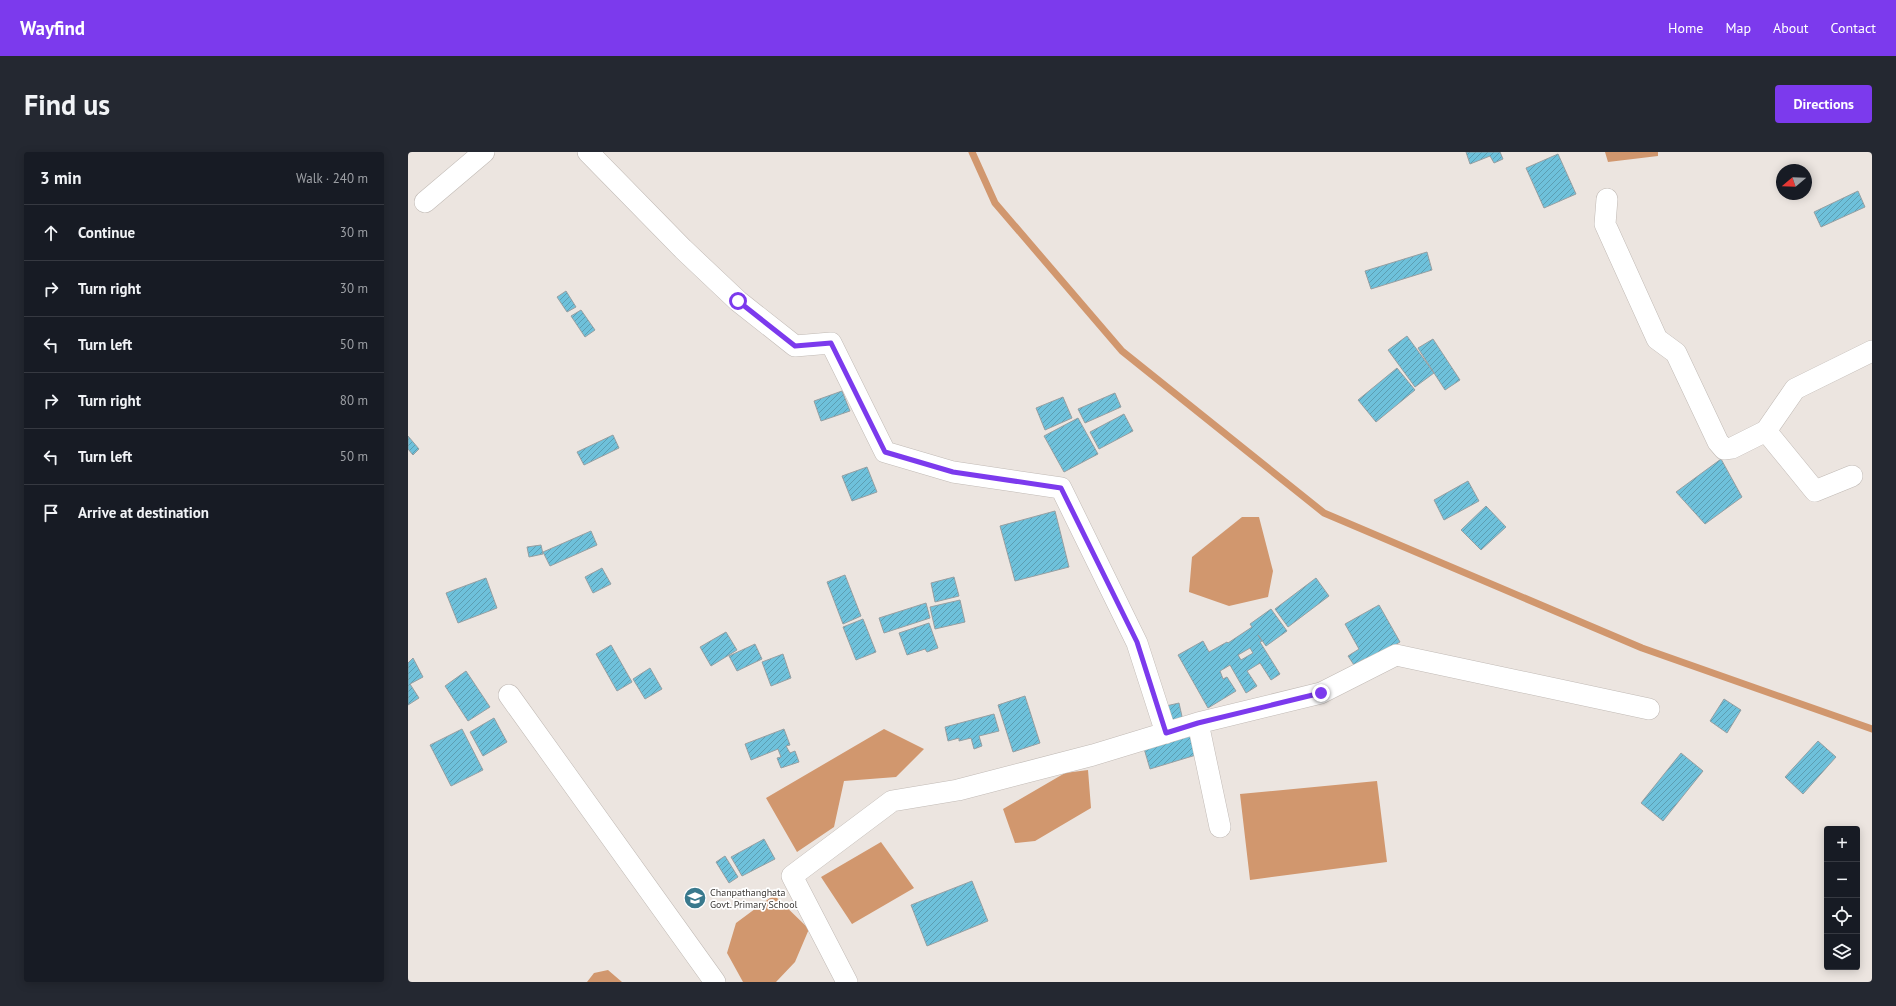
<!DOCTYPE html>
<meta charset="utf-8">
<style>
:root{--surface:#171b24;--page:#242831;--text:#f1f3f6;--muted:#9ea1a6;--line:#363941;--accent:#7c3aed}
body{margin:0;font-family:"PT Sans",sans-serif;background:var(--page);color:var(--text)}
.controls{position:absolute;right:12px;bottom:12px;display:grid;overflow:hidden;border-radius:4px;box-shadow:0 2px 10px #0003}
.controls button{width:36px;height:36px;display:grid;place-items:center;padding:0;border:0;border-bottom:1px solid var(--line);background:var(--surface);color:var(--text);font:20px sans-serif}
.compass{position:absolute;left:1368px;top:12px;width:36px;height:36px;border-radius:50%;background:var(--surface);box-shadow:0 2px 10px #0003;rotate:251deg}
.stop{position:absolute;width:12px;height:12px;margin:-9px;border:3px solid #7c3aed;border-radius:50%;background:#fff}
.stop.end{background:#7c3aed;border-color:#fff;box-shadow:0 1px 4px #0008}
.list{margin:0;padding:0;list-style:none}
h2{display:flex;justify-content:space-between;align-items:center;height:52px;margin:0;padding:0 16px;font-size:17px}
h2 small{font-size:13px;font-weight:400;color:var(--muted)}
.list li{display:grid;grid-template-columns:26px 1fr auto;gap:12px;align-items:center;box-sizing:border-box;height:56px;padding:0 16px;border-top:1px solid var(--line)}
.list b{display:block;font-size:15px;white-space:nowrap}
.list em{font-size:13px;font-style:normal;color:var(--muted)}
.icon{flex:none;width:22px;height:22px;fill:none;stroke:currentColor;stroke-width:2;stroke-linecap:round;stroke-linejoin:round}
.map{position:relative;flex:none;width:1464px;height:830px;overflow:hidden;border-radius:4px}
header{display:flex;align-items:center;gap:24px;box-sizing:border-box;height:56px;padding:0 20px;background:var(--accent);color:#fff}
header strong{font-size:19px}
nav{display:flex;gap:22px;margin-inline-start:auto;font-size:14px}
.intro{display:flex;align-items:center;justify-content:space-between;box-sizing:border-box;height:96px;padding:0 24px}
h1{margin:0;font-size:28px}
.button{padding:10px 18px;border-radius:4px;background:var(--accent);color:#fff;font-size:14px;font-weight:700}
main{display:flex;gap:24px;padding:0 24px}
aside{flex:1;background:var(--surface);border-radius:4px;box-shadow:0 2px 10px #0003}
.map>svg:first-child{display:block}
.water{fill:#d1976e}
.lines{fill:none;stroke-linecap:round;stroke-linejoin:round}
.stream{stroke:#d1976e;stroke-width:7}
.building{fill:url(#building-hatch);stroke:#969fa2;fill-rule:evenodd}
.street-casing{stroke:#c1bab5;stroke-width:22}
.street{stroke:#fff;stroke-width:21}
.route{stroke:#7c3aed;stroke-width:5}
.labels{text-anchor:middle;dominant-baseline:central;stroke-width:3.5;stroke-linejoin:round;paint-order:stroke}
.poi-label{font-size:10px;fill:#3c3937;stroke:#fff;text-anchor:start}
</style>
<header>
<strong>Wayfind</strong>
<nav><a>Home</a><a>Map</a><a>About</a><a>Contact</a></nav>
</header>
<div class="intro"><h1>Find us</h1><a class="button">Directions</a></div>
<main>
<aside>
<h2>3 min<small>Walk · 240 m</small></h2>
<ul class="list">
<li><svg class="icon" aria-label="ahead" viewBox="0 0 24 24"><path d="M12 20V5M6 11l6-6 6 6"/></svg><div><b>Continue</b></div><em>30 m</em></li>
<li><svg class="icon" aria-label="right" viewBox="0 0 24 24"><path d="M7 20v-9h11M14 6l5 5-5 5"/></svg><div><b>Turn right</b></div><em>30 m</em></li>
<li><svg class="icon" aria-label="left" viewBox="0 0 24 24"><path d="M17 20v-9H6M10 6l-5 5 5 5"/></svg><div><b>Turn left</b></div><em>50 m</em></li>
<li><svg class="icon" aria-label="right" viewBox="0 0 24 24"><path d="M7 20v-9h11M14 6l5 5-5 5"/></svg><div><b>Turn right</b></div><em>80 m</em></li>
<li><svg class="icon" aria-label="left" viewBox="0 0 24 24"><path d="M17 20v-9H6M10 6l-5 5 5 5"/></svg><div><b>Turn left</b></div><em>50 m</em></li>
<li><svg class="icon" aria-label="arrive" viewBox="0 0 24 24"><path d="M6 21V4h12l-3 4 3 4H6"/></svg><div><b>Arrive at destination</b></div></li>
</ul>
</aside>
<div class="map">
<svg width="1464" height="830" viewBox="0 0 1464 830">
<defs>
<pattern id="building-hatch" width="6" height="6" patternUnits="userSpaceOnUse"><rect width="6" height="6" fill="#6ec1db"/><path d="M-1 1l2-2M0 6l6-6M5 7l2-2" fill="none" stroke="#5c9eb2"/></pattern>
</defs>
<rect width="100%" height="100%" fill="#ece5e0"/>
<path class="water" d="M1197 0H1250V4L1200 10Z
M834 365H851L865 419 860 445 821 454 781 440 784 405Z
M476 577 516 597 488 625 436 629 426 675 389 700 358 646Z
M680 618 683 656 627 689 607 691 595 657 657 621Z
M969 629 979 710 842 728 832 642Z
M473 690 506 736 444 772 413 725Z
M366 743 401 777 387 810 368 830H335L319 801 328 771Z
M200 818 214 830H179L186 821Z"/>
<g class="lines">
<path class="stream" d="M564 0 587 51 714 199 916 361 1234 496 1464 577"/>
</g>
<path class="building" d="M1058 0H1092L1095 7 1086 11 1082 4 1062 12Z
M1150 2 1168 42 1136 56 1118 16Z
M1450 39 1457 55 1413 75 1406 60Z
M1019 100 1024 118 963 137 957 119Z
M158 139 168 155 159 160 149 145Z
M173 158 187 178 177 185 163 164Z
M999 184 1026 221 1007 235 980 198Z
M1025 187 1052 228 1037 238 1010 196Z
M989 216 1007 238 968 270 950 248Z
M434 239 442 259 413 269 406 249Z
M707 241 713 255 677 271 670 257Z
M655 245 664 266 637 278 628 256Z
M716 262 725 279 691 297 682 280Z
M670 266 690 302 656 320 636 284Z
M205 283 211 296 176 313 169 300Z
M0 284 11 297 5 303 0 297Z
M1313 307 1334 345 1297 372 1268 340Z
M459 315 469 340 444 349 434 324Z
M1060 329 1071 349 1036 368 1026 348Z
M1078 354 1098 375 1073 398 1053 378Z
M647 359 661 415 607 429 592 374Z
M183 379 189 393 142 414 135 400Z
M133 393 135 402 121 405 119 395Z
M194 416 203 432 185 441 177 425Z
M437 423 453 464 435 472 419 430Z
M546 425 551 444 527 450 523 431Z
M78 426 89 456 50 471 38 441Z
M908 426 921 444 880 475 867 457Z
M552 448 557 470 527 477 522 455Z
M518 451 522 466 476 481 471 466Z
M971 453 992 490 958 510 956 507 946 513 940 504 951 497 937 472Z
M863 457 879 479 858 494 850 483 854 489 852 490 872 522 863 528 852 511 839 519 849 534 838 541 822 513 812 519 815 527 819 525 828 539 800 556 770 503 795 489 801 500 819 490 820 491 844 475 842 472ZM842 496 845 501 833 508 830 503Z
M455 467 468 500 448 508 435 475Z
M521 471 530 496 519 500 517 497 499 503 491 481Z
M318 480 329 498 303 514 292 495Z
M347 492 354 507 329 519 321 504Z
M203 493 224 530 209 539 188 502Z
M375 502 383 526 363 534 354 510Z
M5 506 15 525 2 532 11 546 0 553V511Z
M242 516 254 537 237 547 225 527Z
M58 519 82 555 60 569 37 534Z
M617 544 632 591 605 600 590 553Z
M1316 547 1333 558 1319 581 1302 569Z
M771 551 775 569 762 573 758 554Z
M586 562 591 579 571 584 574 594 566 597 563 586 551 589V586L540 589 537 575Z
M86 566 99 590 75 604 62 580Z
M54 577 75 618 43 634 22 593Z
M376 577 382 593 378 594 382 601 387 599 391 610 373 616 369 606 373 605 370 597 343 608 337 592Z
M781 579 788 603 742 617 735 593Z
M1410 589 1428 605 1395 642 1377 625Z
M1273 601 1295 619 1255 669 1233 651Z
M356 687 367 707 334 724 323 705Z
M317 704 330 725 321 731 308 710Z
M564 729 580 769 519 794 503 753Z"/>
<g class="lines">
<g class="street-casing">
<path id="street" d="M180 0 275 97 330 149 387 194 423 191 477 300 545 320 653 336 729 491 758 581
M1199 47 1197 72 1249 187 1268 201 1310 290 1316 297 1324 296 1358 279 1387 237 1464 199
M17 50 76 0
M1358 279 1407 339 1444 324
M101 543 307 830
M812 675 790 571 913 541 988 503 1241 557
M439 830 384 724 484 649 550 638 685 603 790 571"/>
</g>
<use href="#street" class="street"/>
</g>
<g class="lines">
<path class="route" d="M330 149 387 194 423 191 477 300 545 320 653 336 729 490 758 581 790 571 913 541"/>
</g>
<defs>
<g id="school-disc" transform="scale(1.15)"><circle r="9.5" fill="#39798d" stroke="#fff"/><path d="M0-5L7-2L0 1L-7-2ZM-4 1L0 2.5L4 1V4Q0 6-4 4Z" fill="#fff"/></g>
</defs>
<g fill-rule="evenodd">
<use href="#school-disc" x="287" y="746"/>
</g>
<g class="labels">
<g class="poi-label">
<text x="302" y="740">Chanpathanghata<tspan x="302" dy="12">Govt. Primary School</tspan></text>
</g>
</g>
</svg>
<div class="controls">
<button>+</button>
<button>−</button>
<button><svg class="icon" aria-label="locate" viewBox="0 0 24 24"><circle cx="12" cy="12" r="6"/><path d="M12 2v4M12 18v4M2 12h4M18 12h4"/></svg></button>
<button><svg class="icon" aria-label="layers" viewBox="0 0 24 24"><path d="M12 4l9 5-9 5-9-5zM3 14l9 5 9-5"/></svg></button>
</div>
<svg class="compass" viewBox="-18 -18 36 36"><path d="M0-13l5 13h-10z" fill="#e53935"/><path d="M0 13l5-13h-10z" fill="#9ea1a6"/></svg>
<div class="stop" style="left:330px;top:149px"></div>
<div class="stop end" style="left:913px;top:541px"></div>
</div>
</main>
